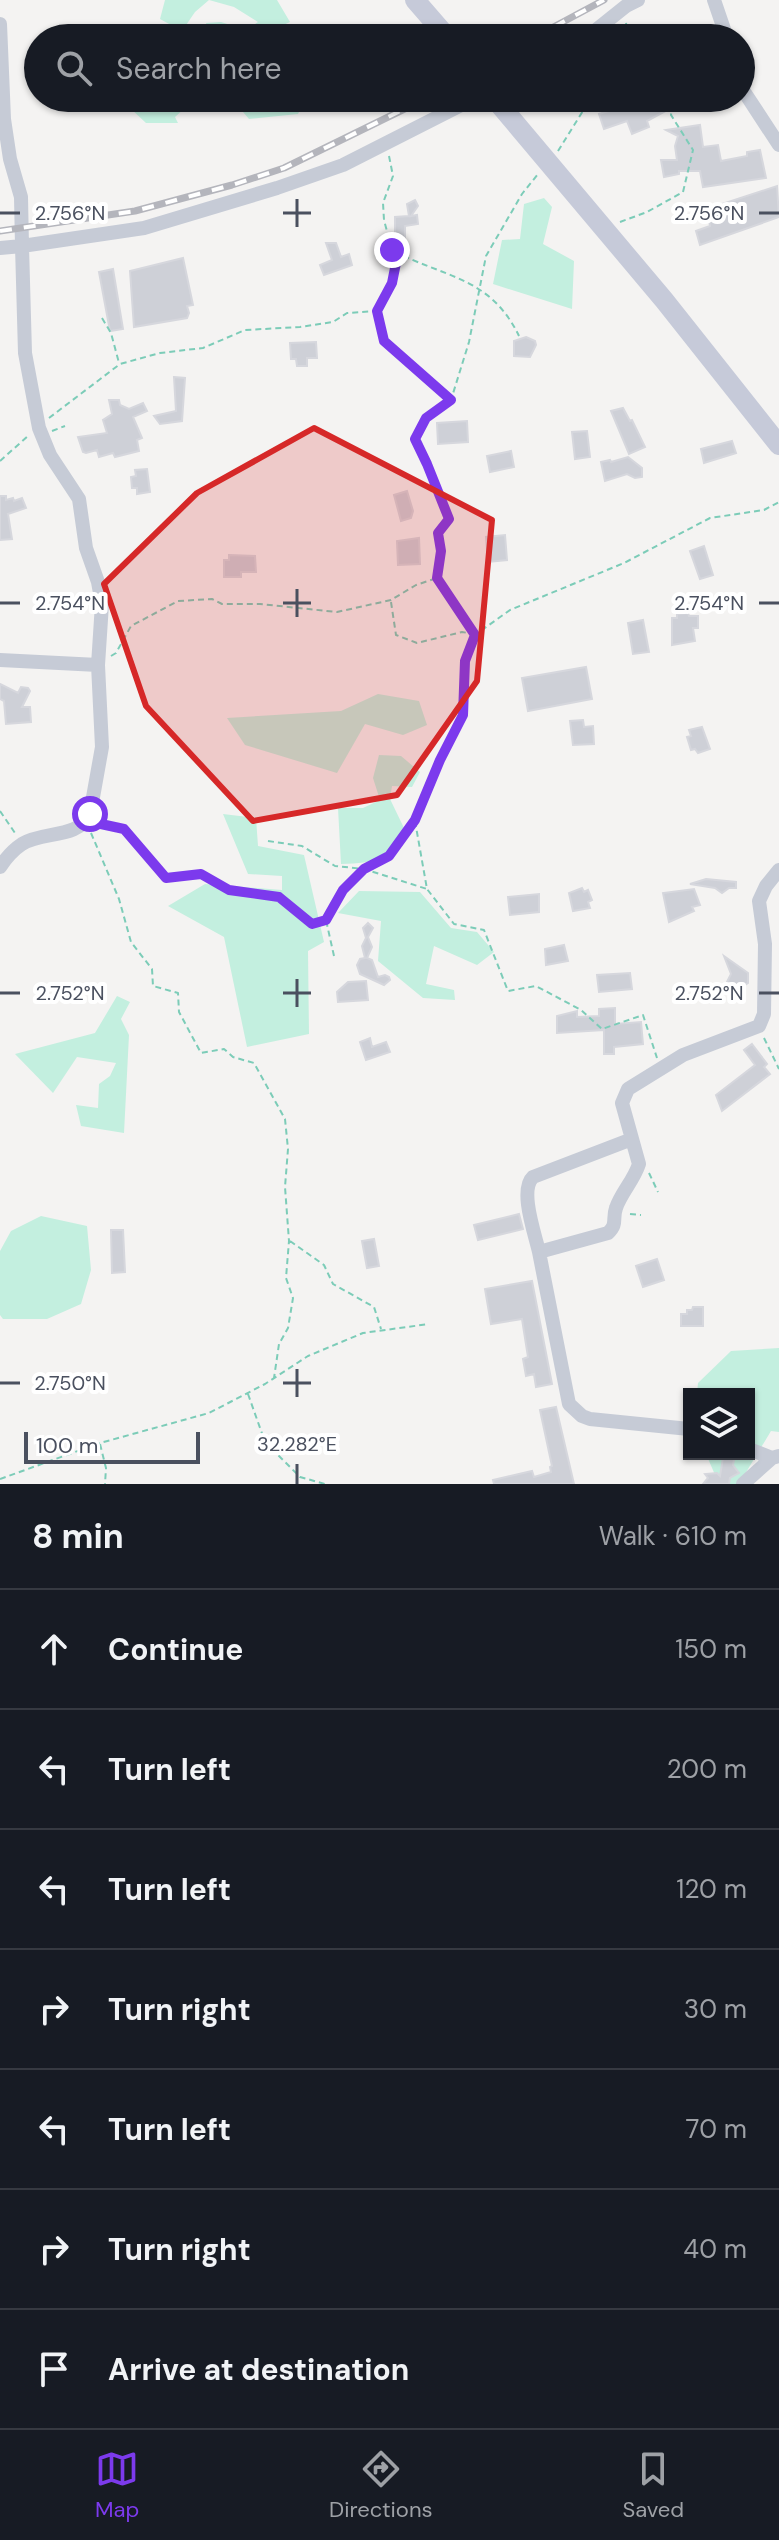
<!DOCTYPE html>
<meta charset="utf-8">
<style>
:root{--surface:#171b24;--page:#242831;--text:#f1f3f6;--muted:#9ea1a6;--line:#363941;--accent:#7c3aed}
body{margin:0;font-family:"DM Sans",sans-serif;background:var(--page);color:var(--text)}
.controls{position:absolute;right:24px;bottom:24px;display:grid;overflow:hidden;border-radius:0px;box-shadow:0 2px 6px #0004}
.controls button{width:72px;height:72px;display:grid;place-items:center;padding:0;border:0;border-bottom:2px solid var(--line);background:var(--surface);color:var(--text);font:40px sans-serif}
.scale{position:absolute;left:24px;bottom:20px;width:176px;box-sizing:border-box;padding-left:8px;border:4px solid #4a505f;border-top:0;font-size:22px;line-height:28px;white-space:nowrap;color:#4a505f;-webkit-text-stroke:6px #fff;paint-order:stroke}
.stop{position:absolute;width:24px;height:24px;margin:-18px;border:6px solid #7c3aed;border-radius:50%;background:#fff}
.stop.end{background:#7c3aed;border-color:#fff;box-shadow:0 2px 8px #0008}
.list{margin:0;padding:0;list-style:none}
h2{display:flex;justify-content:space-between;align-items:center;height:104px;margin:0;padding:0 32px;font-size:34px}
h2 small{font-size:26px;font-weight:400;color:var(--muted)}
.list li{display:grid;grid-template-columns:52px 1fr auto;gap:24px;align-items:center;box-sizing:border-box;height:120px;padding:0 32px;border-top:2px solid var(--line)}
.list b{display:block;font-size:30px;white-space:nowrap}
.list em{font-size:26px;font-style:normal;color:var(--muted)}
.icon{flex:none;width:44px;height:44px;fill:none;stroke:currentColor;stroke-width:2;stroke-linecap:round;stroke-linejoin:round}
.map{position:relative;flex:none;width:779px;height:1484px;overflow:hidden}
.search{position:absolute;background:var(--surface);box-shadow:0 2px 6px #0004;left:24px;right:24px;top:24px;height:88px;display:flex;align-items:center;gap:20px;box-sizing:border-box;padding:0 28px;border-radius:44px;color:var(--muted);font-size:30px}
.sheet{height:944px;background:var(--surface)}
nav{display:flex;justify-content:space-around;align-items:center;box-sizing:border-box;height:112px;border-top:2px solid var(--line);background:var(--surface);font-size:22px;color:var(--muted)}
nav a{display:grid;justify-items:center;gap:4px}
nav .on{color:var(--accent)}
.map>svg:first-child{display:block}
.green{fill:#c3efdf}
.building{fill:#ced0d7;stroke:#d6d7dd;stroke-width:2}
.lines{fill:none;stroke-linecap:round;stroke-linejoin:round}
.path{stroke:#7cccb8;stroke-width:2;stroke-dasharray:6 4;stroke-linecap:butt}
.street{stroke:#c6cbd6;stroke-width:14}
.secondary{stroke:#c6cad9;stroke-width:20}
.rail-casing{stroke:#b4b5bc;stroke-width:7}
.rail{stroke:#fff;stroke-width:4;stroke-dasharray:12;stroke-linecap:butt}
.route{stroke:#7c3aed;stroke-width:10}
.marked{fill:#d62828;fill-opacity:0.2;stroke:#d62828;stroke-width:6;stroke-linejoin:round}
.ticks{fill:none;stroke:#4a505f;stroke-width:3}
.ticks-label{font-size:20px;text-anchor:middle;fill:#4a505f;stroke:#fff;stroke-width:8;stroke-linejoin:round;paint-order:stroke}
</style>
<div class="map">
<svg width="779" height="1484" viewBox="0 0 779 1484">
<rect width="100%" height="100%" fill="#f4f3f2"/>
<path class="green" d="M165 0H209L195 12 182 31 160 19Z
M209 0H277L290 22 255 38H210L206 23 221 22 246 30 258 22 234 7Z
M132 98H196L175 117 178 123H146L130 108Z
M231 98H306L298 114 249 119Z
M544 198 552 207 543 244 574 261 572 309 493 284 502 240 520 239 524 204Z
M378 694 419 701 427 725 403 735 365 724 337 773 245 745 227 718 341 711Z
M379 755 401 756 420 772 412 787 392 786 390 799 404 828C385 860 378 863 341 864L338 808H363L380 800 373 778Z
M223 814 256 818 258 846 304 855 324 942 308 951 309 1034 247 1047 224 937 168 906 205 884 282 890V876L248 874Z
M359 891 420 892 451 928 477 932 494 952 477 965 434 946 426 984 454 990 455 1000 423 998 378 961 381 921 338 913Z
M117 996 130 1002 121 1019 129 1035 124 1133 81 1126 76 1105 98 1108 99 1084 110 1076 116 1063 77 1057 53 1093 15 1054 95 1033Z
M41 1216 87 1226 91 1270 81 1304 47 1319H3L0 1315V1251L11 1231Z
M779 1348V1432L771 1431 739 1484H719L706 1454H749V1394H697L698 1383 731 1351Z"/>
<path class="building" d="M607 98H643L645 104 656 98H666L671 108 647 121 649 127 632 134 627 121 604 129 599 114 612 110Z
M700 125 703 147 718 145 721 161 747 156V152L760 150 766 178 703 187 700 171H679V174L664 177 661 160H677L675 146 678 136 666 130Z
M777 186 779 217 700 245 696 231 710 226 707 209Z
M415 200 418 206 411 216 417 215 418 224 405 226V241L395 243V217L409 216 407 204Z
M326 243H336L341 257 349 254 352 265 324 275 320 265 332 260Z
M183 258 193 305 187 306 189 313 187 318 134 327 130 271Z
M113 269 123 329 110 331 99 272Z
M526 337 535 341 536 345 530 357 514 356V341Z
M316 342 317 358H307V366H297L296 359H291L290 343Z
M174 377 185 378 182 421 160 424 154 416 176 411Z
M109 400H119L120 405 129 409 143 403 147 411 133 417 142 438 137 440 139 451 115 457 113 453 99 457 97 450 86 453 83 452 78 437 107 433 103 420 112 414Z
M623 408 630 421 632 420 645 447 629 454 611 411Z
M467 421 468 442 438 444 437 423Z
M587 431 590 457 575 459 572 432Z
M732 441 736 453 704 463 701 449Z
M511 451 514 467 490 472 487 456Z
M628 457 642 468V477L635 478 627 474 605 481 601 462 610 460 611 462Z
M147 469 150 492 137 494V488H132L131 477 136 476 135 470Z
M407 491 413 511 411 518 401 521 394 495Z
M0 496H6V500L13 498 14 501 22 498 26 508 8 514 12 539 0 540Z
M505 535 507 560 488 562 486 537Z
M419 538 420 564 398 565 397 541Z
M704 546 713 575 700 579 690 551Z
M229 555 255 556 256 572H241V577H224V560H229Z
M688 613 689 616H698V628H693L695 641 672 645V618H677V614Z
M643 620 649 652 633 654 628 623Z
M586 667 592 699 528 711 522 678Z
M0 684 18 693 21 687 28 688 30 691 22 707H30L31 722 6 724 4 701 0 699Z
M583 720 584 727 593 726 594 744 573 745 570 721Z
M702 727 710 749 698 753 695 749 691 750 687 737 691 736 689 730Z
M706 879 736 882V888H729L722 893 715 888 690 884Z
M582 888 584 892 588 890 592 900 588 902 590 908 573 911 569 893Z
M694 889 700 905 692 907 694 911 669 922 663 893Z
M539 894V912L510 915 508 897Z
M368 923 373 928 368 937 372 947 367 958 372 960 378 977 385 975 389 977 390 980 384 985 360 974 357 965 360 959 365 958 362 946 366 938 363 928Z
M564 945 568 961 546 965 545 949Z
M724 956 748 973V983L734 992 727 982 731 974Z
M630 973 632 989 599 992 597 975Z
M366 981 368 1000 338 1002 337 992 348 982Z
M615 1008V1024L641 1022 643 1044 614 1047V1054H604V1030L557 1033V1016L577 1011V1017L599 1016V1009Z
M370 1038 372 1047 386 1042 390 1052 366 1060 360 1042Z
M752 1044 767 1064 764 1067 770 1074 722 1111 716 1095 755 1065 744 1050Z
M519 1214 523 1229 478 1240 474 1225Z
M111 1230H123L125 1272 112 1273Z
M374 1239 379 1266 367 1268 362 1241Z
M657 1259 664 1280 643 1287 636 1266Z
M532 1281 552 1384 536 1387 534 1374 526 1376 523 1359 528 1357 522 1319 491 1324 485 1289Z
M693 1307H703V1326H681V1314H687V1310H692Z
M556 1407 574 1484H494L493 1480 532 1471 534 1477 551 1472 550 1467 552 1466 540 1410Z
M726 1455 734 1460 733 1465 739 1473 730 1478 729 1484H703L708 1478 705 1474 717 1473 720 1476 723 1458Z"/>
<g class="lines">
<path class="path" d="M626 23 628 38
M558 151 591 98
M389 156 393 176 383 203 384 220 392 250C444 278 490 276 519 336
M620 222 647 212 683 192 693 150 671 115 673 103 670 98
M377 313 384 341 450 400
M102 318 111 333 119 363
M49 418 120 364 160 353 203 348 245 330 300 327 333 322 347 313 377 311 392 283 398 253
M52 431 65 426
M0 461 29 435
M438 579 475 634
M391 602 396 635 417 643 462 632 474 634
M111 656 116 653 131 626 178 601 212 599 222 604H260L337 612 391 600 416 585 437 578 441 551 438 533 449 519 427 464 415 439 426 418 451 400 469 342 486 256 522 194 538 174
M0 811 15 833
M415 821 427 889 454 924 484 930 508 991 536 986 581 1010 602 1029 643 1015 657 1058
M100 824 124 829 166 878 201 874 229 890 279 897 312 924 326 920
M91 833 119 899 131 942 152 969 153 986 178 993 179 1012 201 1053 224 1049 233 1057 254 1063 285 1119 288 1149 285 1187 289 1241 286 1278 293 1298 288 1328 279 1344 274 1378
M268 841 302 846 335 866 364 869 389 856 415 820 440 760 463 715 465 661 475 635 510 610 624 563 710 518 764 510 779 502
M334 956 326 920 343 890 364 869 427 889
M764 1038 779 1069
M649 1173 658 1192
M630 1214 641 1215
M290 1241 324 1265 333 1284 374 1307 381 1329
M248 1394 265 1442 300 1477 325 1484
M100 1444 106 1468 105 1484
M0 1479 100 1443 209 1413 265 1384 308 1356 363 1333 429 1324"/>
<path class="street" d="M714 0 727 38
M0 24 4 119 10 159 21 197 22 246 0 248
M586 38 626 6 638 0
M741 87 779 145
M0 660 98 665
M0 867C6 858 13 850 22 844 43 831 78 839 90 814L102 747 98 665 102 604 98 582 86 548 79 499 50 455 39 428 25 353 22 246 144 228 277 188 343 165 475 98
M539 1252C535 1234 519 1190 533 1177L632 1139
M689 1429 590 1419 582 1416 569 1404 539 1252 608 1233C618 1224 612 1219 616 1208 621 1193 634 1180 639 1164L622 1103 628 1089 683 1055 759 1026 764 1014 765 944 759 901 766 886 779 870
M749 1449 772 1458
M743 1484 772 1458 779 1456"/>
<path class="secondary" d="M415 0 448 38
M494 98 664 300 779 445"/>
<g class="rail-casing">
<path id="rail" d="M533 38 604 0
M0 231 135 211 232 185 284 168 427 98"/>
</g>
<use href="#rail" class="rail"/>
</g>
<g class="lines">
<path class="route" d="M90 814 87 821 124 829 166 878 201 874 229 890 279 897 312 924 326 920 343 890 364 869 389 856 415 820 440 760 463 715 465 661 475 635 437 578 441 551 438 533 449 519 427 464 415 439 426 418 451 400 384 341 377 311 392 283 398 253 392 250"/>
</g>
<path class="marked" d="M314 428 492 520 477 681 397 795 253 821 146 706 104 584 197 493Z"/>
<path class="ticks" d="M297 199V227M0 213H20M283 213H311M759 213H779M297 589V617M0 603H20M283 603H311M759 603H779M297 979V1007M0 993H20M283 993H311M759 993H779M297 1369V1397M0 1383H20M283 1383H311M297 1464V1484"/>
<g class="ticks-label">
<text x="70" y="220">2.756°N</text>
<text x="709" y="220">2.756°N</text>
<text x="70" y="610">2.754°N</text>
<text x="709" y="610">2.754°N</text>
<text x="70" y="1000">2.752°N</text>
<text x="709" y="1000">2.752°N</text>
<text x="70" y="1390">2.750°N</text>
<text x="297" y="1451">32.282°E</text>
</g>
</svg>
<div class="controls">
<button><svg class="icon" aria-label="layers" viewBox="0 0 24 24"><path d="M12 4l9 5-9 5-9-5zM3 14l9 5 9-5"/></svg></button>
</div>
<div class="scale">100 m</div>
<div class="stop" style="left:90px;top:814px"></div>
<div class="stop end" style="left:392px;top:250px"></div>
<div class="search"><svg class="icon" aria-label="search" viewBox="0 0 24 24"><circle cx="10" cy="10" r="6"/><path d="M15 15l6 6"/></svg>Search here</div>
</div>
<section class="sheet">
<h2>8 min<small>Walk · 610 m</small></h2>
<ul class="list">
<li><svg class="icon" aria-label="ahead" viewBox="0 0 24 24"><path d="M12 20V5M6 11l6-6 6 6"/></svg><div><b>Continue</b></div><em>150 m</em></li>
<li><svg class="icon" aria-label="left" viewBox="0 0 24 24"><path d="M17 20v-9H6M10 6l-5 5 5 5"/></svg><div><b>Turn left</b></div><em>200 m</em></li>
<li><svg class="icon" aria-label="left" viewBox="0 0 24 24"><path d="M17 20v-9H6M10 6l-5 5 5 5"/></svg><div><b>Turn left</b></div><em>120 m</em></li>
<li><svg class="icon" aria-label="right" viewBox="0 0 24 24"><path d="M7 20v-9h11M14 6l5 5-5 5"/></svg><div><b>Turn right</b></div><em>30 m</em></li>
<li><svg class="icon" aria-label="left" viewBox="0 0 24 24"><path d="M17 20v-9H6M10 6l-5 5 5 5"/></svg><div><b>Turn left</b></div><em>70 m</em></li>
<li><svg class="icon" aria-label="right" viewBox="0 0 24 24"><path d="M7 20v-9h11M14 6l5 5-5 5"/></svg><div><b>Turn right</b></div><em>40 m</em></li>
<li><svg class="icon" aria-label="arrive" viewBox="0 0 24 24"><path d="M6 21V4h12l-3 4 3 4H6"/></svg><div><b>Arrive at destination</b></div></li>
</ul>
</section>
<nav>
<a class="on"><svg class="icon" aria-label="map" viewBox="0 0 24 24"><path d="M3 6l6-2 6 2 6-2v14l-6 2-6-2-6 2zM9 4v14M15 6v14"/></svg>Map</a>
<a><svg class="icon" aria-label="directions" viewBox="0 0 24 24"><path d="M12 3l9 9-9 9-9-9zM9 14v-3h6M13 9l2 2-2 2"/></svg>Directions</a>
<a><svg class="icon" aria-label="saved" viewBox="0 0 24 24"><path d="M7 4h10v16l-5-4-5 4z"/></svg>Saved</a>
</nav>
